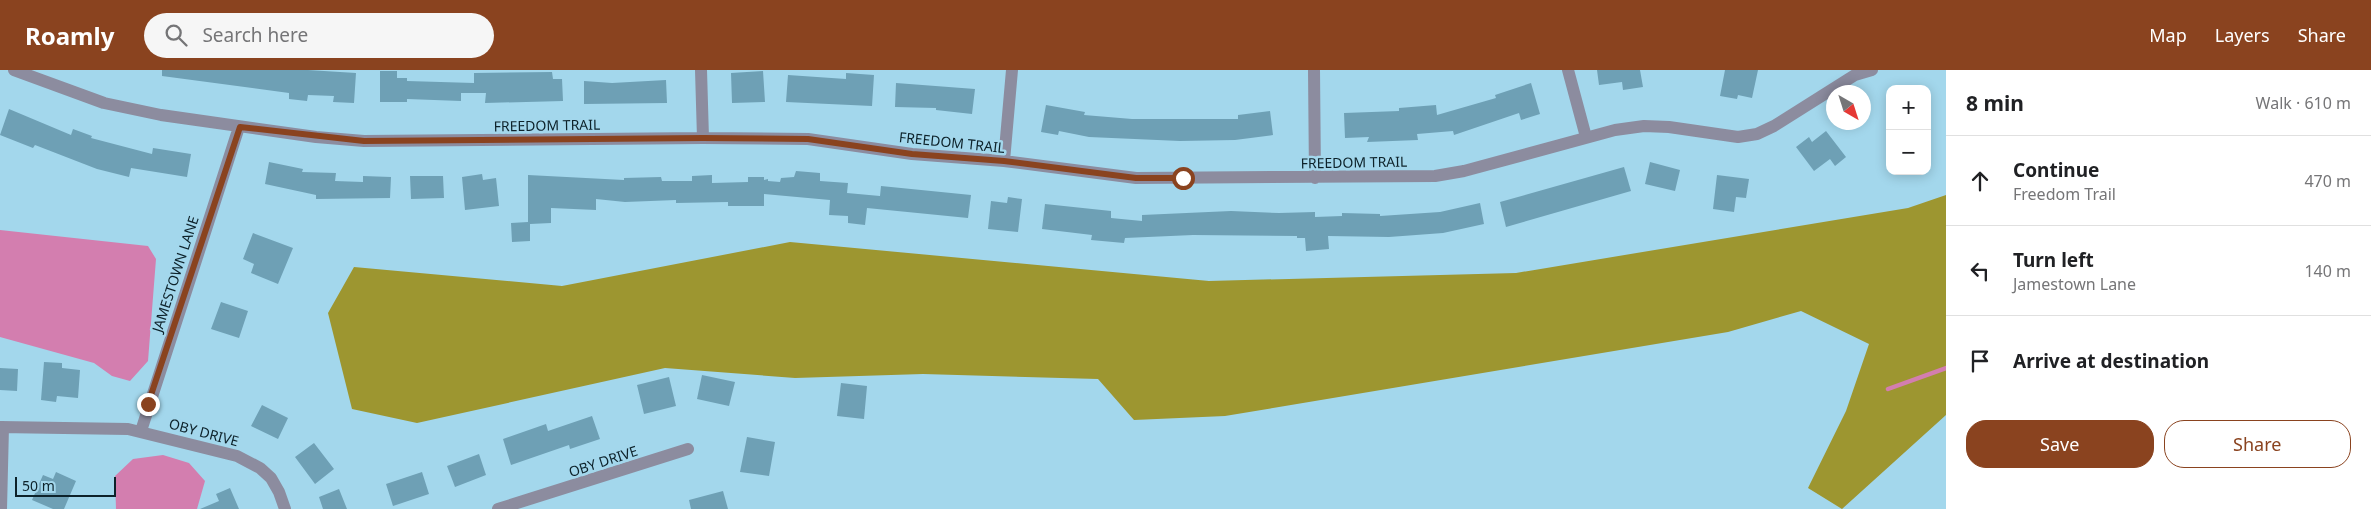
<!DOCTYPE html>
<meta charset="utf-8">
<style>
:root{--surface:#fff;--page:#f6f6f6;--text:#202124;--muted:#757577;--line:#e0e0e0;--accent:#8a431f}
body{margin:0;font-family:"Noto Sans",sans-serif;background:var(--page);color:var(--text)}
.controls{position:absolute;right:15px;top:15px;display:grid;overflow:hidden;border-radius:10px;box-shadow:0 2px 12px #0003}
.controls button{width:45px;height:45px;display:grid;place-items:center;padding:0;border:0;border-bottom:1px solid var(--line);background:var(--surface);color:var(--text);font:25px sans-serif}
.compass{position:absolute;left:1826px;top:15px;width:45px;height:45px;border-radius:50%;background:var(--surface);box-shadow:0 2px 12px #0003;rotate:141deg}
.scale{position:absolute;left:15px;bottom:12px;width:101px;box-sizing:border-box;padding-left:5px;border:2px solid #0d222a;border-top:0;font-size:14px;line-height:18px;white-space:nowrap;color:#0d222a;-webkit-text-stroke:4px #a3d7ec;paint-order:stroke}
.stop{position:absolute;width:15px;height:15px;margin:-11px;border:4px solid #8a431f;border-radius:50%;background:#fff}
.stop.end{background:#8a431f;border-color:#fff;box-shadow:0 1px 5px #0008}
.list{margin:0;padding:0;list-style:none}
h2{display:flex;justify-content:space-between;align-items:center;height:65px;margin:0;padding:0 20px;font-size:21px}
h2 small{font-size:16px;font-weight:400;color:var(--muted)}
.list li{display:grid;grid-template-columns:32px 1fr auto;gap:15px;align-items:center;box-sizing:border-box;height:90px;padding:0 20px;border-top:1px solid var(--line)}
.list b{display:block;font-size:19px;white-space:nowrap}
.list p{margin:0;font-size:16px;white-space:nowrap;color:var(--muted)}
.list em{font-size:16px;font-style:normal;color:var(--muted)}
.actions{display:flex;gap:10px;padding:15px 20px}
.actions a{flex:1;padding:11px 0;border:1px solid var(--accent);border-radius:20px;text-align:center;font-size:18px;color:var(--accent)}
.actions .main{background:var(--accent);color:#fff}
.icon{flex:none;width:28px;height:28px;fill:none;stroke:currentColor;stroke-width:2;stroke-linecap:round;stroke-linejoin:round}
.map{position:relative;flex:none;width:1946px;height:439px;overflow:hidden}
header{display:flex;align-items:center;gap:30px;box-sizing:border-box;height:70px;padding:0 25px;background:var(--accent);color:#fff}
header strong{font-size:24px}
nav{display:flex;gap:28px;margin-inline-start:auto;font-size:18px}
.search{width:350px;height:45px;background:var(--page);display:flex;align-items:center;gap:12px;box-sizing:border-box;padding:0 18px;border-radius:28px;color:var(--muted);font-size:19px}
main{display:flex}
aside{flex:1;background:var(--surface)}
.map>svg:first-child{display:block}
.forest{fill:#9d9630}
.water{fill:#d37eaf}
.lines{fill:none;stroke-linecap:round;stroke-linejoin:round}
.stream{stroke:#d37eaf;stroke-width:4.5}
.building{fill:#6ea0b5}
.minor{stroke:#8c8c9f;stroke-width:12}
.route{stroke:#8a431f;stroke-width:6}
.labels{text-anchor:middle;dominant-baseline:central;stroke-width:5;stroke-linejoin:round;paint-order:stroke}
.street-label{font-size:14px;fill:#0d222a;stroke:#a3d7ec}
</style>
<header>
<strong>Roamly</strong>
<div class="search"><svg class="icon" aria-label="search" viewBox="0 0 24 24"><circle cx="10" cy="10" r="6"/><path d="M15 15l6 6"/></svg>Search here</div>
<nav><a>Map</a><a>Layers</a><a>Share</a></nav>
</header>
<main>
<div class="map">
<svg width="1946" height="439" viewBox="0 0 1946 439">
<rect width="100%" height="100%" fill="#a3d7ec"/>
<path class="forest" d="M1946 125V345L1842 439 1808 418 1846 341 1869 274 1801 241 1728 262 1225 346 1134 350 1098 309 923 304 795 308 665 298 417 353 352 339 328 243 354 197 562 216 790 172 1209 211 1516 203 1908 138Z"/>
<path class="water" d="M0 160 148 176 156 189 148 291 130 311 112 306 94 293 0 267Z
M163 385 189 393 205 411 197 439H116L115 406 133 389Z"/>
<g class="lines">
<path class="stream" d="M1888 319 1946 298"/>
</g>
<path class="building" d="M162 0H308L356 3 354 33 333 32 334 26 308 25 307 31 289 29V23L162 6Z
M1597 0H1640L1643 17 1623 20 1622 12 1599 15Z
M1725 0H1758L1752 28 1738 25 1737 29 1720 26Z
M380 1H397V8H407V11L474 13V3L552 2 553 9H562L563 31 485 33 486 23H461V31L407 29V32H380Z
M763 1 765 32 732 33 731 3Z
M846 3 874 5 872 36 786 32 788 5 846 9Z
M666 10 667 33 584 34V11L612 13Z
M896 13 975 19 972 44 936 40V38L895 37Z
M1531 13 1540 44 1521 50 1519 43 1454 65 1453 61 1417 64 1418 70 1367 72 1369 67 1345 68 1344 43 1399 41V38L1436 35 1437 45 1496 28 1495 25Z
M1046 35 1085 42 1084 45 1132 49H1238V45L1270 41 1273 65 1235 70 1180 71 1089 67 1059 61 1058 65 1041 62Z
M9 39 71 65 73 59 92 66 91 68 152 84 153 78 191 84 187 107 131 98 129 107 97 99 35 75 33 78 0 65Z
M1826 61 1846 87 1835 96 1830 89 1814 101 1796 77 1809 67 1812 72Z
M269 92 303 99 302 102 336 103 335 111 363 112V106L391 107 390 128 316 129V125L265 114Z
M1650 92 1680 100 1675 121 1645 114Z
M1624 97 1631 121 1506 157 1500 132Z
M796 101 820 103V111L848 113 847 123 880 126 881 116 971 125 968 148 867 138 865 155 848 153V146L829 145 830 130 764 124V136H728V132L676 133V130L625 132 596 129V140L551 138V153L530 154V171L512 172 511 153 528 152V105L624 110V108L661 107 662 111H692V106L712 105V113L748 112V107H764V110L768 109V111L780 112 781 108 794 107Z
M482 104 483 110 496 108 499 136 465 140 462 107Z
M1717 105 1749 109 1746 128 1736 127 1734 142 1713 139Z
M410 106H443L444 128 411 129Z
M1008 127 1022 129 1018 162 988 159 991 131 1007 133Z
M1480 133 1484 154 1443 163 1389 167 1328 166 1329 179 1306 181 1305 168H1297V166L1193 165 1125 168 1124 173 1091 170 1092 165 1042 159 1045 134 1111 141V148L1142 151V145L1231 141 1279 143 1315 142V147L1342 146V143L1380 144V146L1440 142Z
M253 163 293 178 278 214 251 203 254 194 243 189Z
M221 232 248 241 239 268 211 259Z
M44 292 62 293V298L80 300 78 328 57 326 56 332 41 330Z
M0 298 18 299 17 321 0 320Z
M702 305 735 312 729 336 697 329Z
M669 307 676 336 644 344 637 315Z
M841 313 867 316 864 349 837 346Z
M262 335 288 348 278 369 251 356Z
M592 346 600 369 570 379 569 375 511 395 503 369 546 354 548 361Z
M747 367 775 372 769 406 740 402Z
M314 373 334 399 315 414 295 387Z
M479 384 486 405 455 417 447 396Z
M56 402 76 411 64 439H53L32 430 43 405 53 409Z
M422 402 429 424 393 436 386 414Z
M230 418 239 439H200L219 431 216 424Z
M339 419 347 439H323L319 427Z
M723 421 728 439H691L689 430Z"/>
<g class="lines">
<path class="minor" d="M14 0 104 33 161 45 316 67 364 71 703 68 808 69 912 84 1004 91 1136 108 1435 106 1464 101 1615 60 1644 56 1669 57 1738 67 1757 64 1774 56 1855 5 1872 0
M701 0 703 68
M1314 0 1315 108
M1568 0 1586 67
M1004 91 1012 0
M0 357 128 359 237 386 260 398 271 408 279 422 285 439
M141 361 239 57
M1 439 3 357
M498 439 688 379"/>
</g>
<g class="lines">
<path class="route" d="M148 334 240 57 364 71 703 68 808 69 912 84 1004 91 1136 108H1183"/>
</g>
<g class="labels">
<g class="street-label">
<text transform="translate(547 55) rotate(-1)">FREEDOM TRAIL</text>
<text transform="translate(952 72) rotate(6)">FREEDOM TRAIL</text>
<text transform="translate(1354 92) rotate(-1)">FREEDOM TRAIL</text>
<text transform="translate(175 204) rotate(-72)">JAMESTOWN LANE</text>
<text transform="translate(204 362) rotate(15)">OBY DRIVE</text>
<text transform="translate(603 391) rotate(-18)">OBY DRIVE</text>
</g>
</g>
</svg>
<div class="controls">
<button>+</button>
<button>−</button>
</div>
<svg class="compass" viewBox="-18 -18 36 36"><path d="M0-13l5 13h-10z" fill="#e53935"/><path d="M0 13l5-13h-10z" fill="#757577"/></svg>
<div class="scale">50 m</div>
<div class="stop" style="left:1183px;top:108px"></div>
<div class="stop end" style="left:148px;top:334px"></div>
</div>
<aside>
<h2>8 min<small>Walk · 610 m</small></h2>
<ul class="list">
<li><svg class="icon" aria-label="ahead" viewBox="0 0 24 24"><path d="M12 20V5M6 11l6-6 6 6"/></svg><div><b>Continue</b><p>Freedom Trail</p></div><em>470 m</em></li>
<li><svg class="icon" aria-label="left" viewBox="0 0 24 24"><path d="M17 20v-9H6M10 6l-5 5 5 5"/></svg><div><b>Turn left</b><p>Jamestown Lane</p></div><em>140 m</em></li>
<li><svg class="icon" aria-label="arrive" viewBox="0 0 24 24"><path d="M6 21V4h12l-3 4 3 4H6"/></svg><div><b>Arrive at destination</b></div></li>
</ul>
<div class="actions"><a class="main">Save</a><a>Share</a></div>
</aside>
</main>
